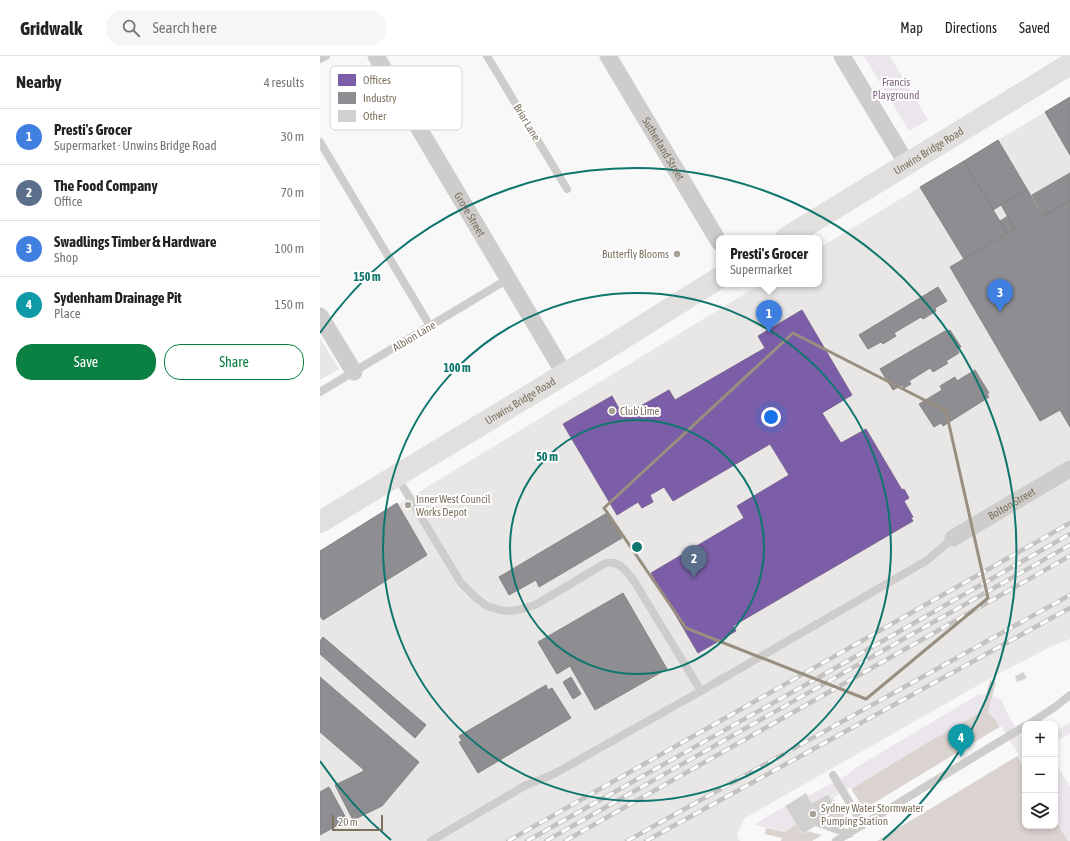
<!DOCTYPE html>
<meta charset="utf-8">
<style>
:root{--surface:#fff;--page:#f6f6f6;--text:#222;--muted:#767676;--line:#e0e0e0;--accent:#0b8043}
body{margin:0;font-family:"Asap Condensed",sans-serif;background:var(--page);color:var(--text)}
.controls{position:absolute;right:12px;bottom:12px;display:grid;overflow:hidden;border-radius:8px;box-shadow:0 2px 6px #0003}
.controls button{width:36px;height:36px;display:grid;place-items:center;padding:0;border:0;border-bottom:1px solid var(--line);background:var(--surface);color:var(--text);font:20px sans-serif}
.scale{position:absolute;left:12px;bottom:10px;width:51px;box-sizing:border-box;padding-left:4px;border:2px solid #7c705e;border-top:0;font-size:11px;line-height:14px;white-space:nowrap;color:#7c705e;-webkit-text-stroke:3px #fff;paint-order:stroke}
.you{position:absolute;left:451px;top:361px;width:14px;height:14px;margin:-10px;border:3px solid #fff;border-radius:50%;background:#1a73e8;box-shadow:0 0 0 6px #1a73e833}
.badge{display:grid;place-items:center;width:26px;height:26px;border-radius:50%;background:var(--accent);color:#fff;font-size:13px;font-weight:700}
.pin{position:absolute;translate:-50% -33px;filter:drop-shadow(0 1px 2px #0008)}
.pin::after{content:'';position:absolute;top:21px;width:14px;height:12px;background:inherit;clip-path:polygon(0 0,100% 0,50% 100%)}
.popup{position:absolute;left:396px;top:179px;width:106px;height:52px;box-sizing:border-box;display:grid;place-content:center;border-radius:8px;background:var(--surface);filter:drop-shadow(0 1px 3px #0005);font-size:13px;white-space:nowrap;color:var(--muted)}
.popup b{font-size:15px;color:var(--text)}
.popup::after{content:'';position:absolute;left:50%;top:100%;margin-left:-8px;border:8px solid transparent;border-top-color:var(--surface)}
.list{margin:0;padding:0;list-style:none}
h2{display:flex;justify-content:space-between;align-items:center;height:52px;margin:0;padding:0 16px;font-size:17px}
h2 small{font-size:13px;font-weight:400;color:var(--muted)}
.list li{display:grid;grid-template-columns:26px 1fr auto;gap:12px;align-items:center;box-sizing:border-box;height:56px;padding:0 16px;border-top:1px solid var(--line)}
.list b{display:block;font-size:15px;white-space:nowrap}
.list p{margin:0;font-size:13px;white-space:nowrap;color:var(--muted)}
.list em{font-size:13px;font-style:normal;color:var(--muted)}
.actions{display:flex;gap:8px;padding:12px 16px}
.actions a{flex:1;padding:9px 0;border:1px solid var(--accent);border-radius:16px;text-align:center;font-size:14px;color:var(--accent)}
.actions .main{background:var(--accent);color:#fff}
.icon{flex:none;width:22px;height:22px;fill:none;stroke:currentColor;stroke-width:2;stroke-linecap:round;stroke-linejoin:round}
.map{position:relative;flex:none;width:750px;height:785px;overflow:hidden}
header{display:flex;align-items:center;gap:24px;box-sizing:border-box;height:56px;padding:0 20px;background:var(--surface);border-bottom:1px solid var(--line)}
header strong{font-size:19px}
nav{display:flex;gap:22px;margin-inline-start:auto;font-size:14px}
.search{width:280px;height:36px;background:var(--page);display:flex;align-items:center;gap:10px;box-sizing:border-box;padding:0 14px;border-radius:16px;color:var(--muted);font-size:15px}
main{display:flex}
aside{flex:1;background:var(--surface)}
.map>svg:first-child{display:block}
.built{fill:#e8e7e6}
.green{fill:#eae6eb}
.water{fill:#dad3cf}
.pier{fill:#f8f8f8}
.offices{fill:#7b5ea7;stroke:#7b6391}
.industry{fill:#8d8d92;stroke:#888482}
.building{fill:#d1d0ce;stroke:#e8e8e8}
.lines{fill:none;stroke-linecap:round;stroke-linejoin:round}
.lane{stroke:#cecdcb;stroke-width:8}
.street{stroke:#cecdcb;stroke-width:17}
.secondary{stroke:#e1e0df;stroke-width:22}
.rail-casing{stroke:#c3c2c1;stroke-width:4.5}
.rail{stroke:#fff;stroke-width:3;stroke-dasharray:9;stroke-linecap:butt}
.marked{fill:none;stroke:#988f81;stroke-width:3;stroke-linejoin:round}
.ring{fill:none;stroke:#0f766e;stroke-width:2}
.poi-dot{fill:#a7a094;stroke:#fff;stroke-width:1.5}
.labels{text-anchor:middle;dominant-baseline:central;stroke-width:4;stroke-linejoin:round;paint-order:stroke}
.park-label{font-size:11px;fill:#7e677f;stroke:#fff}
.street-label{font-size:11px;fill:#7c705e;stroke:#fff}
.poi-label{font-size:11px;fill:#7c705e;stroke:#fff;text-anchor:start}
.key{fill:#fff;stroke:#d8d4cf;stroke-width:1}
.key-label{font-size:11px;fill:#7c705e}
.centre{fill:#0f766e;stroke:#fff;stroke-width:2}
.ring-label{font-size:12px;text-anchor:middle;font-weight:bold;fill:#0f766e;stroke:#fff;stroke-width:4;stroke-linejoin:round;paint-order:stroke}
</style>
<header>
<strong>Gridwalk</strong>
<div class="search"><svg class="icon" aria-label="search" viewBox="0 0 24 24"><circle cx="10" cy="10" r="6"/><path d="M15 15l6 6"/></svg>Search here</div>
<nav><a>Map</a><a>Directions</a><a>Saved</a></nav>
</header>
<main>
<aside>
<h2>Nearby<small>4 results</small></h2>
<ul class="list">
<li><span class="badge" style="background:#3f7fe0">1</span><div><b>Presti's Grocer</b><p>Supermarket · Unwins Bridge Road</p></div><em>30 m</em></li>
<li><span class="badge" style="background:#5c6f8a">2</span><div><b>The Food Company</b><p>Office</p></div><em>70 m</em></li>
<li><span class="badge" style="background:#3f7fe0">3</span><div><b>Swadlings Timber &amp; Hardware</b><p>Shop</p></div><em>100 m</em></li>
<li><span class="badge" style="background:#0f9aa8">4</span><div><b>Sydenham Drainage Pit</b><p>Place</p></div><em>150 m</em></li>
</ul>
<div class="actions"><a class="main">Save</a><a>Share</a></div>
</aside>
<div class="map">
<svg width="750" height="785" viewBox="0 0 750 785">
<rect width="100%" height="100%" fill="#f8f8f8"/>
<path class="built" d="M750 41V583L730 591 676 619 425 762 417 779 420 785H0V496L441 228H499V192Z
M0 282 19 313 0 324Z"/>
<path class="green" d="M544 0H570L608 64 589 75Z
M659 638 666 639 661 655 656 659 605 688 512 745 507 738 492 747 488 740 527 719 535 712Z
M673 640 682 644 686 655 705 688V713L675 663 668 657Z
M750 666V677L735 686V676Z
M735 706 750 731V785H748L735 763Z
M465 750 477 769 466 776 435 769 440 765Z"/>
<path class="water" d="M670 624 676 626 668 657 675 663 705 713V770H735V763L748 785H461L462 782 445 778 446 772 465 776 512 745 605 688 656 659 661 655Z"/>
<path class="pier" d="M681 670 699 699 557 785H492L502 779 487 775 511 761 524 766 527 764 513 742 530 731 544 753Z"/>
<path class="offices" d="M482 254 532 339 502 357 521 387 546 373 582 434 584 433 589 442 584 445 593 461 591 462 593 465 413 570 416 575 378 597 331 517 424 462 417 450 469 419 450 388 353 445 344 431 330 439 333 446 322 452 318 446 297 459 243 368 292 340 303 360 349 334 355 344 445 292 438 280Z"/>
<path class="industry" d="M750 41V99L725 56Z
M678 84 707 133 673 154 644 105Z
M644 105 687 177 644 203 600 131Z
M750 117V145L724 160 712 139Z
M707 133 723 160 750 145V371L740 354 720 365 630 211 695 173 681 149Z
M688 160 695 173 687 177 680 165Z
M618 231 627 245 615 252 616 255 603 263 601 261 574 277 576 280 563 288 561 286 548 293 539 279Z
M630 274 641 291 637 293 639 297 626 305 628 307 613 316 610 312 589 325 591 328 584 332 582 329 573 334 560 313 625 275 626 276Z
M655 314 669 337 667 338 669 341 623 370 621 367 614 371 599 348 622 334 620 330 635 321 637 325Z
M77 447 107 499 3 564 0 560V495Z
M287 457 302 482 219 531 216 524 189 539 179 521Z
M303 537 347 613 275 654 250 610 237 618 218 586Z
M3 581 106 669 95 682 0 598V585Z
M0 621 99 706 62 750 33 764 15 729 42 716 44 714 0 676Z
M251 621 261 638 253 643 243 626Z
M226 629 228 634 232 632 251 662 158 717 139 686 142 685 139 680Z
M9 731 27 764 0 779V736Z"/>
<path class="building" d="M703 616 707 622 697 626 695 620Z
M486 737 492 747 508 738 519 756 482 778 465 750Z"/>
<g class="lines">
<path class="lane" d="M167 0 247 133
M0 3 6 0
M0 86 110 270
M0 336 188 223
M77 421 141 527 156 542 167 550 180 554 191 555 202 553 215 549 284 508C298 503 306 514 314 525L381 635
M709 668 735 651 750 639
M513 719 543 769
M499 767 529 778
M111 785 206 729 232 719 381 635 606 505 633 482
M516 785 705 670"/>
<g class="street">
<path id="s1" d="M56 0 244 317"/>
<path id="s2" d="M288 0 399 186"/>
<path d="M522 0 587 108"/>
<path d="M0 260 34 316"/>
<path id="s3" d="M633 482 750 413"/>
</g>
<g class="secondary">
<path id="s4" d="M466 182 750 8"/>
<path id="s5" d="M0 466 281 296 399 222"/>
</g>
<g class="rail-casing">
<path id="rail" d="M188 785 750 467
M207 785 510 615 750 478
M226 785 750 489
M245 785 750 500
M307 785 750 539
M326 785 750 552"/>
</g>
<use href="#rail" class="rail"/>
</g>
<path class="marked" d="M473 277 626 355 668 542 546 643 366 572 284 452Z"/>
<g class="ring">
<circle cx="317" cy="491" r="127"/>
<circle cx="317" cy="491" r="254"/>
<path d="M71 784A382 382 0 0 1 0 705M0 277A382 382 0 1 1 563 784"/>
</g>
<g class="poi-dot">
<circle cx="357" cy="198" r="4"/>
<circle cx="292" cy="355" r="4"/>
<circle cx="88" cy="449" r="4"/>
<circle cx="493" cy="758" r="4"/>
</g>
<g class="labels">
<g class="park-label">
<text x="576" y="26">Francis<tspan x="576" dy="13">Playground</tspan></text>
</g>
<g class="street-label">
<text transform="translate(207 66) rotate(59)">Briar Lane</text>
<text stroke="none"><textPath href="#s2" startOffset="108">Sutherland Street</textPath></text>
<text stroke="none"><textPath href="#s4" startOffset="167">Unwins Bridge Road</textPath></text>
<text stroke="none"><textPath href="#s1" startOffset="184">Grove Street</textPath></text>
<text transform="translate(94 280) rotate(-31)">Albion Lane</text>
<text stroke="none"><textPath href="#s5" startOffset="234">Unwins Bridge Road</textPath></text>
<text stroke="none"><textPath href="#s3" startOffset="68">Bolton Street</textPath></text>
</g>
<g class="poi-label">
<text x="349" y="198" text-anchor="end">Butterfly Blooms</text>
<text x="300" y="355">Club Lime</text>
<text x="96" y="443">Inner West Council<tspan x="96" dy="13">Works Depot</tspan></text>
<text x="501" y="752">Sydney Water Stormwater<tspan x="501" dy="13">Pumping Station</tspan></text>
</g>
</g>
<rect x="10" y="10" width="132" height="64" rx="6" class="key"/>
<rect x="18" y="18" width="18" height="12" fill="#7b5ea7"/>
<rect x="18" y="36" width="18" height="12" fill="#8d8d92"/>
<rect x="18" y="54" width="18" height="12" fill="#d1d0ce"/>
<g class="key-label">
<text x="43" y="28">Offices</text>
<text x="43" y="46">Industry</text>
<text x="43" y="64">Other</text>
</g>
<circle cx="317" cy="491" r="6" class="centre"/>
<g class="ring-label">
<text x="47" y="225">150 m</text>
<text x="137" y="316">100 m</text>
<text x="227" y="405">50 m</text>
</g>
</svg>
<div class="controls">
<button>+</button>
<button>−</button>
<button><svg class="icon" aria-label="layers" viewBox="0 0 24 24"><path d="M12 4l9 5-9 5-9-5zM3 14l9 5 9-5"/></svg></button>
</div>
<div class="scale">20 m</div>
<div class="you"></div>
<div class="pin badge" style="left:449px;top:277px;background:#3f7fe0">1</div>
<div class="popup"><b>Presti's Grocer</b>Supermarket</div>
<div class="pin badge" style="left:374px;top:522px;background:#5c6f8a">2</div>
<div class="pin badge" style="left:680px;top:256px;background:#3f7fe0">3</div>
<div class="pin badge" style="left:641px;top:701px;background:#0f9aa8">4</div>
</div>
</main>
